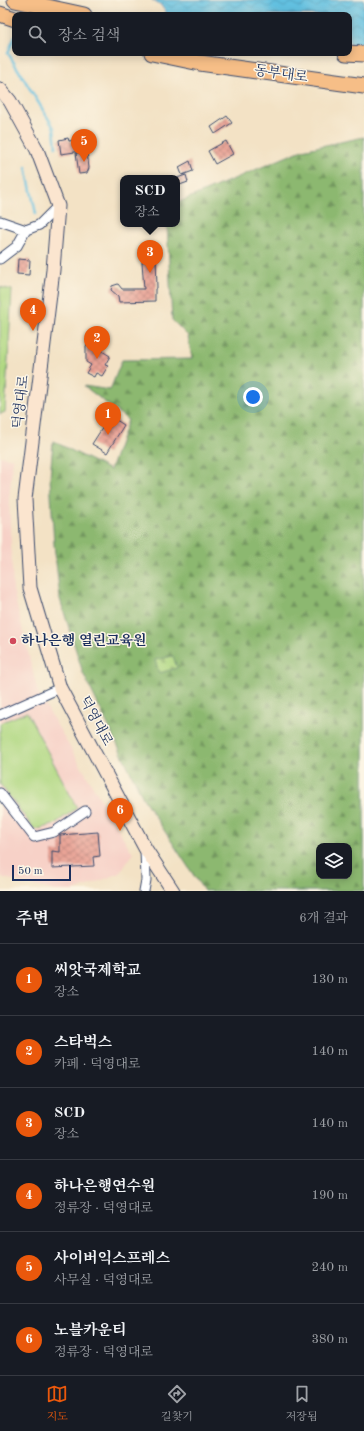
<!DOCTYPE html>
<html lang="ko">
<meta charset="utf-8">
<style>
:root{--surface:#171b24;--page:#242831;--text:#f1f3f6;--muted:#9ea1a6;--line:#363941;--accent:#ea580c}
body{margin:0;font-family:"Old Standard TT","Noto Serif KR",serif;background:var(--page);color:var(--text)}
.controls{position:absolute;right:12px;bottom:12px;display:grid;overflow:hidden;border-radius:8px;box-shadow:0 2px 10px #0003}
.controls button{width:36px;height:36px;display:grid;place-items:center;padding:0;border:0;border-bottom:1px solid var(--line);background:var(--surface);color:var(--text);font:20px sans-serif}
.scale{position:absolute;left:12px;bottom:10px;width:59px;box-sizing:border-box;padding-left:4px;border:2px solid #1b2f5e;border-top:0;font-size:11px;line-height:14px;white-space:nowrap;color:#1b2f5e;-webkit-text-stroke:3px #fcf5e5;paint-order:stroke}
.you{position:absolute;left:253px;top:397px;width:14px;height:14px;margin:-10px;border:3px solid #fff;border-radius:50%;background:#1a73e8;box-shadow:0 0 0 6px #1a73e833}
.badge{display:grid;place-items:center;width:26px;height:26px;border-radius:50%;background:var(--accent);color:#fff;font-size:13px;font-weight:700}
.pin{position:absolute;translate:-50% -33px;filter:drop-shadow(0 1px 2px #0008)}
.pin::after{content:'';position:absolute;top:21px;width:14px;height:12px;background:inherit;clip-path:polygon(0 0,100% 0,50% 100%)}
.popup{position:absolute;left:120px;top:175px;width:60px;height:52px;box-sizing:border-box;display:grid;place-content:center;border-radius:8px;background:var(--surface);filter:drop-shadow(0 1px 3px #0005);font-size:13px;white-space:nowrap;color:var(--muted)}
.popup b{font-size:15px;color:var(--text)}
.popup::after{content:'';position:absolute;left:50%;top:100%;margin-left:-8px;border:8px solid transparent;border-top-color:var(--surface)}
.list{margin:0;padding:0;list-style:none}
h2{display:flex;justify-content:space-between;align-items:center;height:52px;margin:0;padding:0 16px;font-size:17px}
h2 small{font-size:13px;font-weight:400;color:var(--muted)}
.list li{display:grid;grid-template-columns:26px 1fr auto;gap:12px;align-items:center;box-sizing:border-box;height:72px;padding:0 16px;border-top:1px solid var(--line)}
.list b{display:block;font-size:15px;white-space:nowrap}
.list p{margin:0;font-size:13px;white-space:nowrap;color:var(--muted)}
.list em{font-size:13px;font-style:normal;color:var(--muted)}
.icon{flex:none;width:22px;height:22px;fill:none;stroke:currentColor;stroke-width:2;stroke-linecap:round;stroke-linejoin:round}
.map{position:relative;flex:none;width:364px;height:891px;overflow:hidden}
.search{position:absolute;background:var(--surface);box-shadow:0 2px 10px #0003;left:12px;right:12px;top:12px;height:44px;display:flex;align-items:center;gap:10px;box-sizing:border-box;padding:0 14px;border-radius:8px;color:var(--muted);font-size:15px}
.sheet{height:484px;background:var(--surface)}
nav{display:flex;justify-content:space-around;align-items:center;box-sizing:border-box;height:56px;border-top:1px solid var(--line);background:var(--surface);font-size:11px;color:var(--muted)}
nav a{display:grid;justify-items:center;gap:2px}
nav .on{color:var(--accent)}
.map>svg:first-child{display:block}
.built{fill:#f7d1c7}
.grass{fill:#b0d882;stroke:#668470}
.forest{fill:url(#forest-firs);stroke:#547467;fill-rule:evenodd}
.cemetery{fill:url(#cemetery-stones);stroke:#668470}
.water{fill:url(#water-waves);stroke:#3e789f}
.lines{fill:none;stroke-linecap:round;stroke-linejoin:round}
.stream{stroke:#62c0e0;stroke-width:2.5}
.building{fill:url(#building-cross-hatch)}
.minor-casing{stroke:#3b4a6d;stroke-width:11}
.secondary-casing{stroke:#3b4a6d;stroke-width:15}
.trunk-casing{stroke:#3b4a6d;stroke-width:17}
.minor{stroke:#fff;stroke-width:9}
.secondary{stroke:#fbe5cf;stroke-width:13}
.trunk{stroke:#f6be87;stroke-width:15}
.poi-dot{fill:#d1495b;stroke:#fcf5e5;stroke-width:1.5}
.labels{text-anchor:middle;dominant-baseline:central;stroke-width:3;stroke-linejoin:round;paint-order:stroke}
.street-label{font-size:14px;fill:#1b2f5e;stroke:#fcf5e5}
.poi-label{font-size:14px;font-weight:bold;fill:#1b2f5e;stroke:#fcf5e5;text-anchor:start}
</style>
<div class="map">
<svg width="364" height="891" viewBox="0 0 364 891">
<defs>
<pattern id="forest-firs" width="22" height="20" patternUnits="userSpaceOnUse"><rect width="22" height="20" fill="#8cb870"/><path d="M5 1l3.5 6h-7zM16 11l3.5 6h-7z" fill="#72965f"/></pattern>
<pattern id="cemetery-stones" width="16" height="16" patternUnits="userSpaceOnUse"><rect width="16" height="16" fill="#b0d882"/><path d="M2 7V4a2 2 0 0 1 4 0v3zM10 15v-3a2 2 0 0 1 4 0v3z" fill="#97ba73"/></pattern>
<pattern id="water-waves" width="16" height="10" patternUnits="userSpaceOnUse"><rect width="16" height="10" fill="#62c0e0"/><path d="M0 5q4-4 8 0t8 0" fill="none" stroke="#509cb9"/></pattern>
<pattern id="building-cross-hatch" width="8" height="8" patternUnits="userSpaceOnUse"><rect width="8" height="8" fill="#e9a395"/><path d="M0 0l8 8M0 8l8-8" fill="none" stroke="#bc857d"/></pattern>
</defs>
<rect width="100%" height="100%" fill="#fcf5e5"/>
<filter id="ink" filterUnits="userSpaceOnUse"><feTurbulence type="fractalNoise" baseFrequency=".025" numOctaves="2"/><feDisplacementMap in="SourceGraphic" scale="8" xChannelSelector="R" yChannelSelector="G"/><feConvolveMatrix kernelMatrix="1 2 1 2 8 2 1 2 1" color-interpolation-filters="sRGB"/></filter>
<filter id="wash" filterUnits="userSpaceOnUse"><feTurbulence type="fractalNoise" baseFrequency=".012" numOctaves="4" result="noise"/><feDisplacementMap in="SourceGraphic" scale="16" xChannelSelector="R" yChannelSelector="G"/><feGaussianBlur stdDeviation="0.9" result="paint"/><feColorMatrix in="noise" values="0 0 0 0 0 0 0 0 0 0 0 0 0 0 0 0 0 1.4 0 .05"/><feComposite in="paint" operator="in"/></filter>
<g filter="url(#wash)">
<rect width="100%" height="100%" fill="#f3e2c5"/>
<path class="built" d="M0 456 13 459 9 499 13 590 38 693 133 854 120 873 74 891H55L0 877Z"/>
<path class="grass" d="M0 287 12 290 5 412 0 414Z
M27 712 77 808 53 825 35 830 0 784V723Z"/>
<path class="forest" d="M364 137V891H204L143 798 83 673 60 599 54 544 50 478 53 441 110 470 128 420 84 386 110 390 122 360 192 359 188 336 172 320 167 224H177V203L302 150ZM319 846H349V876H319Z"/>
<path class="cemetery" d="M173 656 177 668 159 673 155 660Z"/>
<path class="water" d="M152 0H364V44H349V15H168L160 4Z"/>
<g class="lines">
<path class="stream" d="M24 15 28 8
M15 36 8 53 54 128 56 147
M26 167 36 214"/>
</g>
<g id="blocks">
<path class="building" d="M227 116 232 123 215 134 211 127Z
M68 138 69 141 80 139 82 151 61 154 59 140Z
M226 141 233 154 215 164 208 151Z
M87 152 89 168 87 173 79 174 76 153Z
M190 161 193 171 182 175 179 167Z
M186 175 188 182 177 186V178Z
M156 256 157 288 155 289V301L119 302 118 296 111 290 112 286 118 284 122 289H144L142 262 144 261V257Z
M18 259 30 260 29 275 17 274Z
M89 343 110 356 105 365 108 366 102 376 96 373 94 377 86 373 91 365 86 362V346Z
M110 416 124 425 107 453 92 444Z
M98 832 100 856 93 857 94 866 52 868V851L60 852V835Z"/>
</g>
</g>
<g filter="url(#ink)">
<use href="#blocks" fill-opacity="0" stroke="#3b4a6d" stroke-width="1"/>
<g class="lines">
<g class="minor-casing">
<path id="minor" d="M0 221 26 230
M0 259 17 246 26 230 39 225 58 206
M0 715 60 688
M0 793 34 837 54 832 85 811
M144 891 146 880 145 849"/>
</g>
<g class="secondary-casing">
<path id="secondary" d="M0 89 10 101 37 150 58 206 53 270 25 499 30 588 60 688 145 848 173 891"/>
</g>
<g class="trunk-casing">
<path id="trunk" d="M15 0 84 15
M0 14 15 19
M152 53 200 63 364 86
M346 53 364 54"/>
</g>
<use href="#minor" class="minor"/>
<use href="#secondary" class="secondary"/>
<use href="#trunk" class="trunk"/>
</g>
</g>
<circle class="poi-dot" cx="13" cy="641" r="4"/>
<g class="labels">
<g class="street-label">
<text transform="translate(281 74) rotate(8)">동부대로</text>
<text transform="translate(21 402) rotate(-83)">덕영대로</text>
<text transform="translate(96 721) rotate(62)">덕영대로</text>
</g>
<g class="poi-label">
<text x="21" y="641">하나은행 열린교육원</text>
</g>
</g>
</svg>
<div class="controls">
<button><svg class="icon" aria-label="layers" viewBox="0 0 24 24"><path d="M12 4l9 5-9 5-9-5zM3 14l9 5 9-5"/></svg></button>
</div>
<div class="scale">50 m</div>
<div class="you"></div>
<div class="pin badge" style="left:108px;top:435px">1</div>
<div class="pin badge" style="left:97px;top:359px">2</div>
<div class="pin badge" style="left:150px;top:273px">3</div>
<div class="popup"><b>SCD</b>장소</div>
<div class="pin badge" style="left:33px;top:331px">4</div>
<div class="pin badge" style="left:84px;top:162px">5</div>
<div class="pin badge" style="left:120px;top:831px">6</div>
<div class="search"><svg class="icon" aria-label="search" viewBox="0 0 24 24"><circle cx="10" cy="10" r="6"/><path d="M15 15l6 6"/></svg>장소 검색</div>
</div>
<section class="sheet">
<h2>주변<small>6개 결과</small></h2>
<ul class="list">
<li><span class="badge">1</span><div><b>씨앗국제학교</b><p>장소</p></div><em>130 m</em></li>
<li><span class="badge">2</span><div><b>스타벅스</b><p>카페 · 덕영대로</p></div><em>140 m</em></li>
<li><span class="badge">3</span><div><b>SCD</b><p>장소</p></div><em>140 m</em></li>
<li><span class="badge">4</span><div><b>하나은행연수원</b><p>정류장 · 덕영대로</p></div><em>190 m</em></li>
<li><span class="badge">5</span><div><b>사이버익스프레스</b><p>사무실 · 덕영대로</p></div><em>240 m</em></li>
<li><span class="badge">6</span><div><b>노블카운티</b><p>정류장 · 덕영대로</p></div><em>380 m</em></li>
</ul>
</section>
<nav>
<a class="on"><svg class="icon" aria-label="map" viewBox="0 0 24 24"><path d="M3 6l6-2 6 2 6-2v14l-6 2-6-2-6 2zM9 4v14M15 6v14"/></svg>지도</a>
<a><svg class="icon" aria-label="directions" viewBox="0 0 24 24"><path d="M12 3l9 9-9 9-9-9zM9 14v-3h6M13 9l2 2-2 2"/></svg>길찾기</a>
<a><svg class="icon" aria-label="saved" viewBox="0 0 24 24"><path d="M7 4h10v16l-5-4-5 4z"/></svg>저장됨</a>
</nav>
